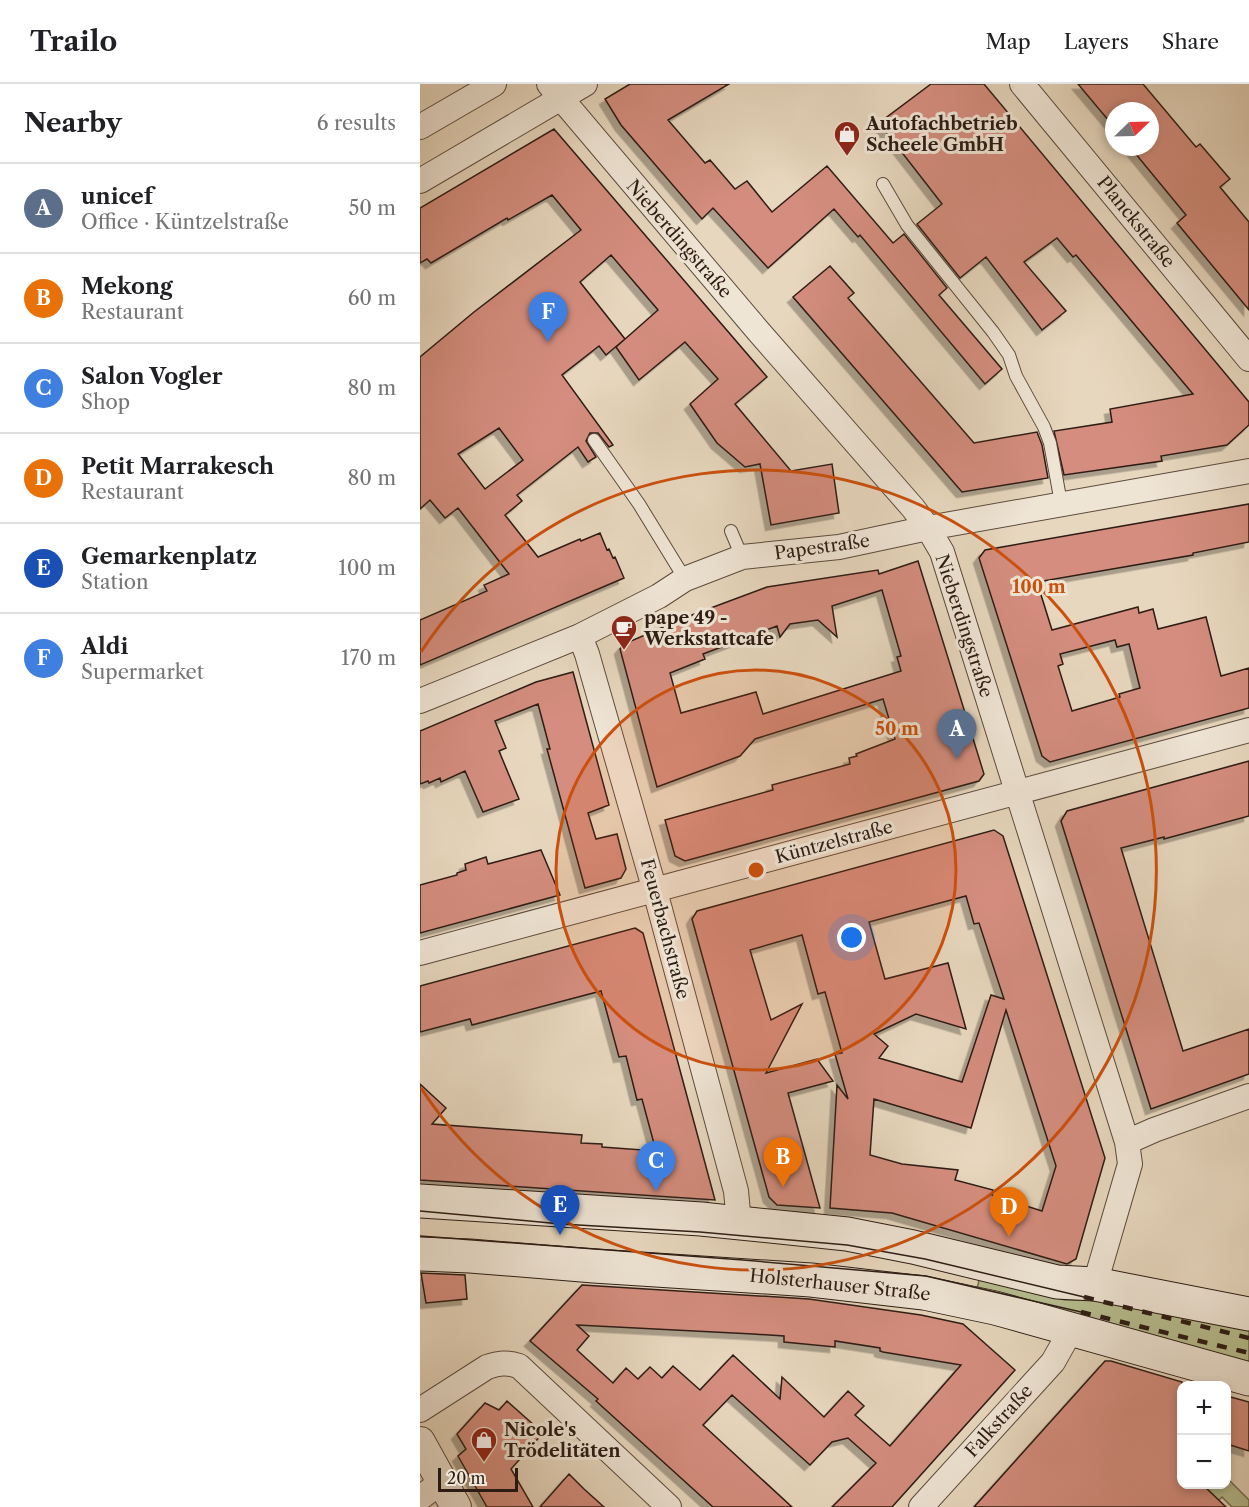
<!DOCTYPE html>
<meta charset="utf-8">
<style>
:root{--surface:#fff;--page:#f6f6f6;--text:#202124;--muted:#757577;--line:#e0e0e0;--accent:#db2777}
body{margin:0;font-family:"Libre Caslon Text",serif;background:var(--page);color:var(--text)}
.controls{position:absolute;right:18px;bottom:18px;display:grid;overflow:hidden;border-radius:12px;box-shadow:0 3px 9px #0003}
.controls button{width:54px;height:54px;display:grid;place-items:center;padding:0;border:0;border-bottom:2px solid var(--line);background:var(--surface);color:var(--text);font:30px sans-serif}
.compass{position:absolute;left:685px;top:18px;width:54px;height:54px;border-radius:50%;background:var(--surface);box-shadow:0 3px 9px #0003;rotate:67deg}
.scale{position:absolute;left:18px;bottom:15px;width:80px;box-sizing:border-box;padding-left:6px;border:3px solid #2d1c14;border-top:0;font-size:16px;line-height:21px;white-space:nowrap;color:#2d1c14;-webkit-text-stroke:4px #efe5d5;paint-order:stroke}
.you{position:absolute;left:432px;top:854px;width:21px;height:21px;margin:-15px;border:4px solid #fff;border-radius:50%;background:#1a73e8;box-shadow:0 0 0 9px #1a73e833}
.badge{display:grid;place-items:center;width:39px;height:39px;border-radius:50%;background:var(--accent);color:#fff;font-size:20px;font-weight:700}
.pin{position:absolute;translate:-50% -50px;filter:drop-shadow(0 2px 3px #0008)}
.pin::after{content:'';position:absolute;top:32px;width:21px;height:18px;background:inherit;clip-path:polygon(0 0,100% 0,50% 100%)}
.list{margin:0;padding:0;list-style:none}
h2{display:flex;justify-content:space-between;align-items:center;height:78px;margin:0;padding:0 24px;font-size:26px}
h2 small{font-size:20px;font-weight:400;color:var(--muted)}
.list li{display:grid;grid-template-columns:39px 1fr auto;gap:18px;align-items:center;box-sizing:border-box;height:90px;padding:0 24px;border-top:2px solid var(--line)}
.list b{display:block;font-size:22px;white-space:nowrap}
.list p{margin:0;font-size:20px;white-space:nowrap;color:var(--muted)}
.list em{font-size:20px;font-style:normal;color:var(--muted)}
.map{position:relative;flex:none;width:829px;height:1423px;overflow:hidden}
header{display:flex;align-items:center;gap:36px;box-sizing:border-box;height:84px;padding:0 30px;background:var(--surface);border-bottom:2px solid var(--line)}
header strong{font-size:28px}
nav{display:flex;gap:33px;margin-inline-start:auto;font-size:21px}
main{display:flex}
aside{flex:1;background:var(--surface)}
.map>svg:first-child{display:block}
.green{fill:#b7be90;stroke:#726d52;stroke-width:1.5}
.building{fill:#d48d7e;stroke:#2d1c14;stroke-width:1.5;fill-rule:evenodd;filter:url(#shadow)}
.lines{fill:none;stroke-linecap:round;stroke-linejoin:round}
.service-casing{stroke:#5c4b3e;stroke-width:14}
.minor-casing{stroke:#5c4b3e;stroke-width:26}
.tertiary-casing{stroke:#5c4b3e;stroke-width:32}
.secondary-casing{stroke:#2d1c14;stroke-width:35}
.service{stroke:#efe5d5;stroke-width:12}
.minor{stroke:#efe5d5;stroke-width:24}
.tertiary{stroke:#efe5d5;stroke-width:30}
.secondary{stroke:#efe5d5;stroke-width:33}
.tram{stroke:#2d1c14;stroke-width:1.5}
.rail{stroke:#2d1c14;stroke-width:4.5;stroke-dasharray:10 10;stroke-linecap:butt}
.ring{fill:none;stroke:#cc500d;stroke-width:3}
.labels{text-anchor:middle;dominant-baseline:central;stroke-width:6;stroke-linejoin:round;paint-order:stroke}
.poi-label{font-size:18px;font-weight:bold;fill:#2d1c14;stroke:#efe5d5;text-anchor:start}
.street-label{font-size:18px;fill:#2d1c14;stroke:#efe5d5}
.centre{fill:#cc500d;stroke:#efe5d5;stroke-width:3}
.ring-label{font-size:18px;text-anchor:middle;font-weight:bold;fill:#cc500d;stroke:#efe5d5;stroke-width:6;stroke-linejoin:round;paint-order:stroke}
</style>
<header>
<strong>Trailo</strong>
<nav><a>Map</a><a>Layers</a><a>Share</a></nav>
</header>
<main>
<aside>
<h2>Nearby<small>6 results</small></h2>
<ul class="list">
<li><span class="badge" style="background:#5c6f8a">A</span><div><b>unicef</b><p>Office · Küntzelstraße</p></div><em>50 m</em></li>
<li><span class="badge" style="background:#e8710a">B</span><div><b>Mekong</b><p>Restaurant</p></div><em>60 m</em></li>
<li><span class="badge" style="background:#3f7fe0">C</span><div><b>Salon Vogler</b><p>Shop</p></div><em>80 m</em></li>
<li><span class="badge" style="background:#e8710a">D</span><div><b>Petit Marrakesch</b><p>Restaurant</p></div><em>80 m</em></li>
<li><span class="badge" style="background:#1a4fb4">E</span><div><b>Gemarkenplatz</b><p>Station</p></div><em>100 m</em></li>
<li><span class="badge" style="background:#3f7fe0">F</span><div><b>Aldi</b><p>Supermarket</p></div><em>170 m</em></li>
</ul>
</aside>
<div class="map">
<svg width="829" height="1423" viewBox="0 0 829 1423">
<defs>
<filter id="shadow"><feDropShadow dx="-5.5" dy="5.5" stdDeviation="0" flood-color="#0004"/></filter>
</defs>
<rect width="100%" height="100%" fill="#e7d7be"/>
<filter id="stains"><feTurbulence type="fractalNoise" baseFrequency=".00333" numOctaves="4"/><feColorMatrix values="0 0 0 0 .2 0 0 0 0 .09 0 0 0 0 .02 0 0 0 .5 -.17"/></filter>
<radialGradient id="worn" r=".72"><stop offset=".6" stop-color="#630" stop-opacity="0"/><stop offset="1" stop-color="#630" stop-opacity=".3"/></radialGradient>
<path class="green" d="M559 1196 645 1216 704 1217 829 1245V1280L556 1210Z
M807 1394 829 1416V1423H812L802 1413 792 1423 777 1410 786 1401 806 1400Z"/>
<path class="building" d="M210 0H309L248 36 285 79 290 76 315 105 327 97 352 128 407 82 473 159 484 150 527 204 519 211 582 285 565 300 440 151 438 153 414 125 348 184 293 124 282 135 201 41 185 15Z
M511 0H564L829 318V341L807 361 741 372 742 377 644 391 634 347 692 338 690 325 773 310 656 171 653 173 637 154 604 178 646 227 622 246 566 173 540 194 497 140 522 120 459 39Z
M658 0H723L776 63 780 60 810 95 800 103 829 138V226L757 139 766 131 710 63H730V27H694V43Z
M134 45 347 293 315 320 371 387 412 380 419 429 351 441 340 380 325 383 297 359 270 320 298 295 265 258 219 296 196 263 238 226 191 171 160 198 205 255 186 271 179 262 142 291 193 361 189 363 178 349H170L166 357 176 373 168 378 158 363 97 411 102 417 85 431 118 473 160 455 161 457 180 449 187 466 189 465 193 474 195 473 204 494 0 581V536L67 507 64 501 89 490 38 424 25 434 10 416 0 425V273L54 228 161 146 132 111 88 136 87 134 11 179 7 175 0 179V124ZM79 344 103 376 65 405 38 370Z
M410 182 434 209 428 214 554 359 617 348 622 361 628 394 542 408 373 213Z
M829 420V458L773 469V471L617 498 632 546 718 523 719 529 733 525 738 545 786 533 801 592 829 584V624L630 678 622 672 559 474 565 466ZM695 556 697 563 709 560 720 604 699 610 700 613 652 627 638 582 643 580 640 570Z
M498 477 564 690 559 697 265 777 255 772 245 736 353 706 352 701 430 680 429 674 437 672 436 670 475 655 463 615 335 655 320 672 237 703 200 565 204 560 264 534 347 503 458 486 459 490ZM462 506 481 572 477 573 481 587 343 630 336 608 261 629 250 589 285 575 283 570 357 542 360 553 370 540 398 536 417 553 412 522Z
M153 588 189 721 168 729 176 755 197 750 206 785 201 794 165 804 127 665H130L118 620 75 637 86 664 79 667 99 715 63 728 45 687 21 698 20 694 9 699 8 697 0 700V647L116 598Z
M829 677V732L744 755V753L701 764 763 967 829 945V990L731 1025 641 737 647 727Z
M574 746 583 752 685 1074 656 1175 647 1180 472 1129 410 1124 417 1001 428 1015 415 970 422 969 405 908 398 910 382 851 330 866 351 936 382 920 346 989 397 975 413 997 368 1009 400 1124 357 1121 349 1113 272 835 277 827ZM546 812 554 840 559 839 584 915 571 911 542 998 459 974 468 962 454 950 496 930 546 945 528 879 465 895 449 838ZM586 926 636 1082 622 1127 572 1111 573 1106 535 1096 538 1086 482 1080 450 1071 454 1015 551 1044Z
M121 766 140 811 0 849V801L37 791V789L46 786 45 780 66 773 68 780Z
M215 844 223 849 295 1116 0 1096V1000L26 1024 12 1040 162 1051 161 1059 182 1060V1063L236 1067 222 1015 217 1016 206 972 199 973 181 907 52 941 50 935 0 948V902Z
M1 1189 45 1191 47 1215 6 1219Z
M162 1201 389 1215 501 1231 543 1240 595 1286 472 1423H412L456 1379 428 1354 412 1358 390 1381 312 1311 283 1341 372 1423H293L176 1317 178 1315 110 1257ZM157 1241 333 1250 364 1252V1258L415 1263V1257L460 1264V1267L463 1268 541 1281 470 1362 435 1331 444 1322 428 1307 404 1333 362 1293 360 1315 313 1271 280 1306 253 1282 242 1294 230 1283 218 1295 206 1284 193 1299 157 1266 169 1252Z
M685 1277H691L762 1298V1401H783L806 1423H554Z
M807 1312 829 1318V1367L807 1360Z
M87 1317 123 1349 91 1385 113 1423H67L38 1372 46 1365 37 1350 65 1319 79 1326Z
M149 1390 164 1405 184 1423H120Z"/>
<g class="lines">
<g class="service-casing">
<path id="service" d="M463 100 487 141 573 248 589 271 596 292 624 343 630 359 641 419
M174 356 219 420 265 495
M311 447 322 473"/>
</g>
<g class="minor-casing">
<path id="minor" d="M129 0 339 248 493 424 508 444 522 468 707 1058 710 1080 675 1200
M602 0 829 275
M0 43 74 0
M0 97 165 0
M160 552 167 570 235 807 316 1107 319 1139
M0 617 160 552 239 512 265 495 322 473 419 463 508 444 829 387
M0 869 829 646
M707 1058 734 1046 829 1012
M0 1326 67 1283C79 1279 87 1278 99 1282L249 1423
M0 1414 21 1398
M501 1423 633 1278 651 1246"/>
</g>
<g class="tertiary-casing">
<path id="tertiary" d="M0 1358 36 1423"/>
</g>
<g class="secondary-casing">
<path id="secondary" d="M0 1117 281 1135 427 1150 493 1163 637 1198 675 1200 829 1230
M0 1170 50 1172 174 1182 391 1196 504 1209 575 1224 829 1295"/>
</g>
<use href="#service" class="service"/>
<use href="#minor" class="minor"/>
<use href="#tertiary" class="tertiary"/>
<use href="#secondary" class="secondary"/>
<path class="tram" d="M0 1127 141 1140 280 1148 427 1161 505 1175 664 1213
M0 1152 323 1176 506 1192 661 1228"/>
<path class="rail" d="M664 1213 829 1254
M661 1228 829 1269"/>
</g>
<circle cx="336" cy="786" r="200" fill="#cc500d" fill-opacity=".12"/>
<g class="ring">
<circle cx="336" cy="786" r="200"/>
<path d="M1 568A400 400 0 1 1 1 1004"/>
</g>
<defs>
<g id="shop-pin" transform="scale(1.35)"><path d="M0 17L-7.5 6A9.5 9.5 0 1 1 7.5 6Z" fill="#8f2418" stroke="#efe5d5"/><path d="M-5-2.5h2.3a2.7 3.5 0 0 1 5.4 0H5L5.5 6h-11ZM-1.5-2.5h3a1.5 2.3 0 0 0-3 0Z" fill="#fff"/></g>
<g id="cafe-pin" transform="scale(1.35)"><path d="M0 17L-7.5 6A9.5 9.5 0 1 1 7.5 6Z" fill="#8f2418" stroke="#efe5d5"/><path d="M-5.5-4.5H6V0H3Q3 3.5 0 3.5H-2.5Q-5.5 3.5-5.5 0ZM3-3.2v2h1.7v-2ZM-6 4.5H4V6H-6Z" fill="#fff"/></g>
</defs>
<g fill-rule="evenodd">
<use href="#shop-pin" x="427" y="50"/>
<use href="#cafe-pin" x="204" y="544"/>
<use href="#shop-pin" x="64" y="1356"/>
</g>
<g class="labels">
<g class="poi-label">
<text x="446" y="40">Autofachbetrieb<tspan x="446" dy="21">Scheele GmbH</tspan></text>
<text x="224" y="534">pape 49 -<tspan x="224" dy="21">Werkstattcafe</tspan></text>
<text x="84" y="1346">Nicole's<tspan x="84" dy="21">Trödelitäten</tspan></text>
</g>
<g class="street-label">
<text transform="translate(716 138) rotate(51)">Planckstraße</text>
<text transform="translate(259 155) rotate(49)">Nieberdingstraße</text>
<text transform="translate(402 463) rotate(-8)">Papestraße</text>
<text transform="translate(544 542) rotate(72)">Nieberdingstraße</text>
<text transform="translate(414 758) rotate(-15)">Küntzelstraße</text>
<text transform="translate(245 845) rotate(75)">Feuerbachstraße</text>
<text transform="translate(420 1201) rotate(6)">Holsterhauser Straße</text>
<text transform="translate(579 1337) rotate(-48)">Falkstraße</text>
</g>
</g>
<circle cx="336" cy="786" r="9" class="centre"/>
<g class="ring-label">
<text x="619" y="509">100 m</text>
<text x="477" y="651">50 m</text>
</g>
<rect width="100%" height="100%" filter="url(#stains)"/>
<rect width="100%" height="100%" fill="url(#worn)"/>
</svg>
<div class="controls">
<button>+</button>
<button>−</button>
</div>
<svg class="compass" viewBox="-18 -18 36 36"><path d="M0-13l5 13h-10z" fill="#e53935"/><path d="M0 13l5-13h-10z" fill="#757577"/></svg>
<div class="scale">20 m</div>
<div class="you"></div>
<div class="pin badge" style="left:537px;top:675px;background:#5c6f8a">A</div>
<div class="pin badge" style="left:363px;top:1103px;background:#e8710a">B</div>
<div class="pin badge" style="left:236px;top:1107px;background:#3f7fe0">C</div>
<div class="pin badge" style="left:589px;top:1153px;background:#e8710a">D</div>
<div class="pin badge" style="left:140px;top:1151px;background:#1a4fb4">E</div>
<div class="pin badge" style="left:128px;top:258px;background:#3f7fe0">F</div>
</div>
</main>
